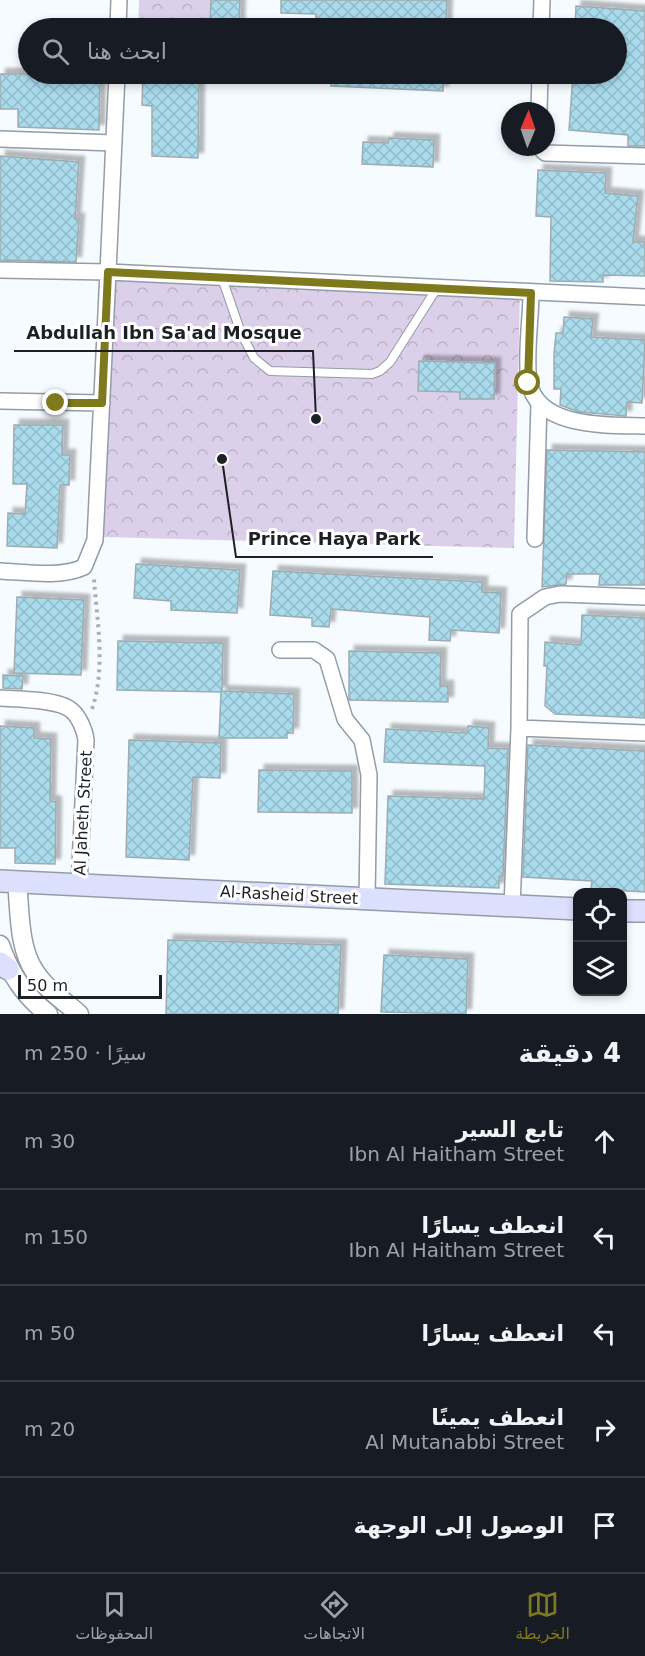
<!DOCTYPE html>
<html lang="ar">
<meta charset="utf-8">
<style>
:root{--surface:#171b24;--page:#242831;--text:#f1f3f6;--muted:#9ea1a6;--line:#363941;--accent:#7f791e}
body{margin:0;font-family:"DejaVu Sans","Noto Sans Arabic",sans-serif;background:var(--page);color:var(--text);direction:rtl}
.controls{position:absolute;right:18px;bottom:18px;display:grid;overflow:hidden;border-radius:12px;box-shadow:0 3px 9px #0003}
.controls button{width:54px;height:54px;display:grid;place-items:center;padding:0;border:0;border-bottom:2px solid var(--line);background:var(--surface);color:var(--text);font:30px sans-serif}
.compass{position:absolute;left:501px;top:102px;width:54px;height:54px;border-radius:50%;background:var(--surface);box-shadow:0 3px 9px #0003;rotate:2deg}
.scale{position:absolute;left:18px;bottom:15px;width:144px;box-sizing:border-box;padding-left:6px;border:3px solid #1d2125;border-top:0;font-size:16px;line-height:21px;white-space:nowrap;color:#1d2125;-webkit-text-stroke:4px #fff;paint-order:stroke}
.stop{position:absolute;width:18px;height:18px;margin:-14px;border:4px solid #7f791e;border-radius:50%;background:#fff}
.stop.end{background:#7f791e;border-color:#fff;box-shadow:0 2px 6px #0008}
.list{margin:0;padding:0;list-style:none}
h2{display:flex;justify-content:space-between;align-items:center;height:78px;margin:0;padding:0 24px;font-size:26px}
h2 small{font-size:20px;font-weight:400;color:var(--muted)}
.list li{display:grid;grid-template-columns:39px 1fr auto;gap:18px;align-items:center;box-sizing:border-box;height:96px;padding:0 24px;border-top:2px solid var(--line)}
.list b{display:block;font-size:22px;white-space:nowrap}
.list p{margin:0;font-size:20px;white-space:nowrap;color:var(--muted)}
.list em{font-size:20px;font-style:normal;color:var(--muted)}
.icon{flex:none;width:33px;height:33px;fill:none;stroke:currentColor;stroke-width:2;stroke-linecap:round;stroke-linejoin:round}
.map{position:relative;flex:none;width:645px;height:1014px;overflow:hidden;direction:ltr}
.search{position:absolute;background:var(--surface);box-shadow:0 3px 9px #0003;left:18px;right:18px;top:18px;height:66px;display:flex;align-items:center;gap:15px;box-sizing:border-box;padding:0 21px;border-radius:33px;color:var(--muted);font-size:22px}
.sheet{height:558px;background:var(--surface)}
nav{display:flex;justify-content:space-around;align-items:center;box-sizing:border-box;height:84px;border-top:2px solid var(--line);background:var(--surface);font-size:16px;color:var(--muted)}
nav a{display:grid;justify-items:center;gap:3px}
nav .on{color:var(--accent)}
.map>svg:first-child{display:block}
.park{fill:url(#park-crowns)}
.building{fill:url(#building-cross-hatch);stroke:#9dacb1;stroke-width:1.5;filter:url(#shadow)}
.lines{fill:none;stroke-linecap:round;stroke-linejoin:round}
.service-casing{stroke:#939da7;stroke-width:10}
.minor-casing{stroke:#939da7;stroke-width:18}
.tertiary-casing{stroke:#939da7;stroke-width:21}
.secondary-casing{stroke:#939da7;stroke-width:24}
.path{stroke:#aaafb3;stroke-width:4;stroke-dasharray:3 4.5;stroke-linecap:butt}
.service{stroke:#fff;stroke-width:8}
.minor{stroke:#fff;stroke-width:15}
.tertiary{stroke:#fff;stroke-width:18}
.secondary{stroke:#dde0fc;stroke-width:21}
.route{stroke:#7f791e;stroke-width:8}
.labels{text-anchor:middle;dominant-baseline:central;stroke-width:6;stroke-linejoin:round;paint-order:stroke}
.street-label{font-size:16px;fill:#1d2125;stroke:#fff}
.leader{fill:none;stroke:#1d2125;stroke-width:2}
.callout-dot{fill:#1d2125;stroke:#fff;stroke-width:2}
.callout-label{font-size:18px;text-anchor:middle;font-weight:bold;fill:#1d2125;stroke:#fff;stroke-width:6;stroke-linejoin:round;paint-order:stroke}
</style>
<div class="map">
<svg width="645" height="1014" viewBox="0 0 645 1014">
<defs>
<pattern id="park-crowns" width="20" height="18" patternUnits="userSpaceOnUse" patternTransform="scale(1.5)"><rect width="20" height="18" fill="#dbcfea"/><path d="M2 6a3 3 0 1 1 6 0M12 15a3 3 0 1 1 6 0" fill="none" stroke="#bcb1c9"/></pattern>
<pattern id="building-cross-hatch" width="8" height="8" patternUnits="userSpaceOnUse" patternTransform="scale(1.5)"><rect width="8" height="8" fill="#a9dbec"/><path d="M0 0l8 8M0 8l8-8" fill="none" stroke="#91bcca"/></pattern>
<filter id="shadow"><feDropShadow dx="5.5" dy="-5.5" stdDeviation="1.5" flood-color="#0004"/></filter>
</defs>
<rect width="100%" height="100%" fill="#f6fbff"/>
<path class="park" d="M139 0H215V28H138Z
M109 276 520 292 514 548 102 537Z"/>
<path class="building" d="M211 0H240L239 28H210Z
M281 0H447L446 28H315L316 14 281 13Z
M576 6 645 11V146H628V135L569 130 573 74H616V28H575Z
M0 74H100L99 130 18 127V109H0Z
M143 74H199L198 158 152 156V106L142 105Z
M332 74H444L443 91 331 86Z
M389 138 434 140 433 167 362 164 363 142 388 143Z
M0 156 79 162 75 219H79L76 262 0 260Z
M538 170 606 173 605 193 638 196 633 242H645V276L603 275V282L550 281 551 217 536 216Z
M564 317 593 319 591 337 645 340 642 403 627 402 626 416 579 412 560 405 561 389H554V354L556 333H563Z
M419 361 495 363 494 399H460V392L418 391Z
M14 425H63L62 455H70L69 485H60L57 548 7 546 8 513 25 514 27 484H13Z
M547 450 645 452V585H599L600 574H567L566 584 542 587Z
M136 564 240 570 237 613 171 610V601L134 598Z
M273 571 482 582V592L501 593 499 633 451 630 450 641 429 640 430 617 331 609 329 627 312 626V618L270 615Z
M17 597 84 600 81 675 14 673Z
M582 615 645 618V718L555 714 545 706 547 666H544L545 642 581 645Z
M118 641 223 643 222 691 294 694 293 733H287V738H219L221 692 117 690Z
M349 651 441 653 440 686H448V702L349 700Z
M3 675 23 676 22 689 3 688Z
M0 726 34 728V738L51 739 50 801 56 802 55 864 15 863V848H0Z
M468 726 489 728 488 748 508 749 503 876H499V888L385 884 388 796 484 799 485 766 384 762 386 729 467 733Z
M129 740 221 743 220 778 193 777 189 860 126 857Z
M528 745 645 751V892L591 889 592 881 523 877Z
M259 770 352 771V813L258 812Z
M168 940 341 945 338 1014H166Z
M384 955 468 959 466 1014 381 1012Z"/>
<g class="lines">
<g class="service-casing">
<path id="service" d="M222 278 241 333 254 358 270 371 372 374 380 371 390 362 437 288"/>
</g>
<g class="minor-casing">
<path id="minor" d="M118 28 119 0
M541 28 542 0
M539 111 540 74
M0 139 114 143
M539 147 545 153 645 156
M0 270 108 272 117 74
M531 293C531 318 525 357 529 381 536 429 610 425 645 426
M0 401 102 403
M535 539 539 403
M0 571C26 572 60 578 84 567L95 540 108 272 645 297
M645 597 560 594 545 597 520 614 519 728 645 733
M280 650H314L327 659 345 719 362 740 369 775 367 899
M0 698C17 699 58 699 71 710 79 716 85 731 86 740L79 885
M512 907 519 728"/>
</g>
<g class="tertiary-casing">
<path id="tertiary" d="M17 881C20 910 18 947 35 972 46 989 64 1001 79 1014
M0 945C10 974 24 995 48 1014"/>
</g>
<g class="secondary-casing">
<path id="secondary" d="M0 881 578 909
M622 911H645
M0 963 8 969"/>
</g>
<path class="path" d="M92 709C106 668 97 621 94 579"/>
<use href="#service" class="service"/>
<use href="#minor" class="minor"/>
<use href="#tertiary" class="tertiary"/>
<use href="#secondary" class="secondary"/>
</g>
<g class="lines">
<path class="route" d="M56 403H102L108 272 531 293 528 383"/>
</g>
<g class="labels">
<g class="street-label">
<text transform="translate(83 813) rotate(-87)">Al Jaheth Street</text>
<text transform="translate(289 895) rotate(3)">Al-Rasheid Street</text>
</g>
</g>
<path class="leader" d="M316 419L313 351H14M222 459L236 557H433"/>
<g class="callout-dot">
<circle cx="316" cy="419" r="6"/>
<circle cx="222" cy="459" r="6"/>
</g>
<g class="callout-label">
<text x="164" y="339">Abdullah Ibn Sa'ad Mosque</text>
<text x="334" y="545">Prince Haya Park</text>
</g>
</svg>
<div class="controls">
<button><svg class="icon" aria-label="locate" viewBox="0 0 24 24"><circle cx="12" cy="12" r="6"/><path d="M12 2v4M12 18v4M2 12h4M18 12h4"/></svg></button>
<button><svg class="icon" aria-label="layers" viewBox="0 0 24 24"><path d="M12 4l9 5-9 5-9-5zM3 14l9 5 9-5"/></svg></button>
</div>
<svg class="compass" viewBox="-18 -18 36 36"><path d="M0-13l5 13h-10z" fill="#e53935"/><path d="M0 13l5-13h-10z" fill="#9ea1a6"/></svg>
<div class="scale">50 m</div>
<div class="stop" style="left:528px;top:383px"></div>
<div class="stop end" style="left:56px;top:403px"></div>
<div class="search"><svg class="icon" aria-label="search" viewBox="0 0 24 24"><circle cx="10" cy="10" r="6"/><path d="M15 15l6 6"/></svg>ابحث هنا</div>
</div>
<section class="sheet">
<h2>4 دقيقة<small>سيرًا · 250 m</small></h2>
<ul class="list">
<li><svg class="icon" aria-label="ahead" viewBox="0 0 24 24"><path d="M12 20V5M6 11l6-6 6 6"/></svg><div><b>تابع السير</b><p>Ibn Al Haitham Street</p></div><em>30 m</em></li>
<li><svg class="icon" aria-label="left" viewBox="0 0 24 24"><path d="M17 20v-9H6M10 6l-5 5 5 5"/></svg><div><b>انعطف يسارًا</b><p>Ibn Al Haitham Street</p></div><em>150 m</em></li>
<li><svg class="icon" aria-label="left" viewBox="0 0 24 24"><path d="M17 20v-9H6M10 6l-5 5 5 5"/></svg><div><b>انعطف يسارًا</b></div><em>50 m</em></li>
<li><svg class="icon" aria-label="right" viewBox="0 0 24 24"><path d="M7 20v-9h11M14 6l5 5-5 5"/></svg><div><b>انعطف يمينًا</b><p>Al Mutanabbi Street</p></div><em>20 m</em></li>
<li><svg class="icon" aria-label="arrive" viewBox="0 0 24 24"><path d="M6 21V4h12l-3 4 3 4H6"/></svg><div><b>الوصول إلى الوجهة</b></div></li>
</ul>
</section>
<nav>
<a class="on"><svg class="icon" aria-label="map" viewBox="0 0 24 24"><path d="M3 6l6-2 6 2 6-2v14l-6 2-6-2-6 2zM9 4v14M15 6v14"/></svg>الخريطة</a>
<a><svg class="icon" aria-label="directions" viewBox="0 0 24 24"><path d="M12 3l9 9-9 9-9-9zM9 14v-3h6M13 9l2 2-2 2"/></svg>الاتجاهات</a>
<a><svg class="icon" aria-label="saved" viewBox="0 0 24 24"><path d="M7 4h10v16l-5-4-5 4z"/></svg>المحفوظات</a>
</nav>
